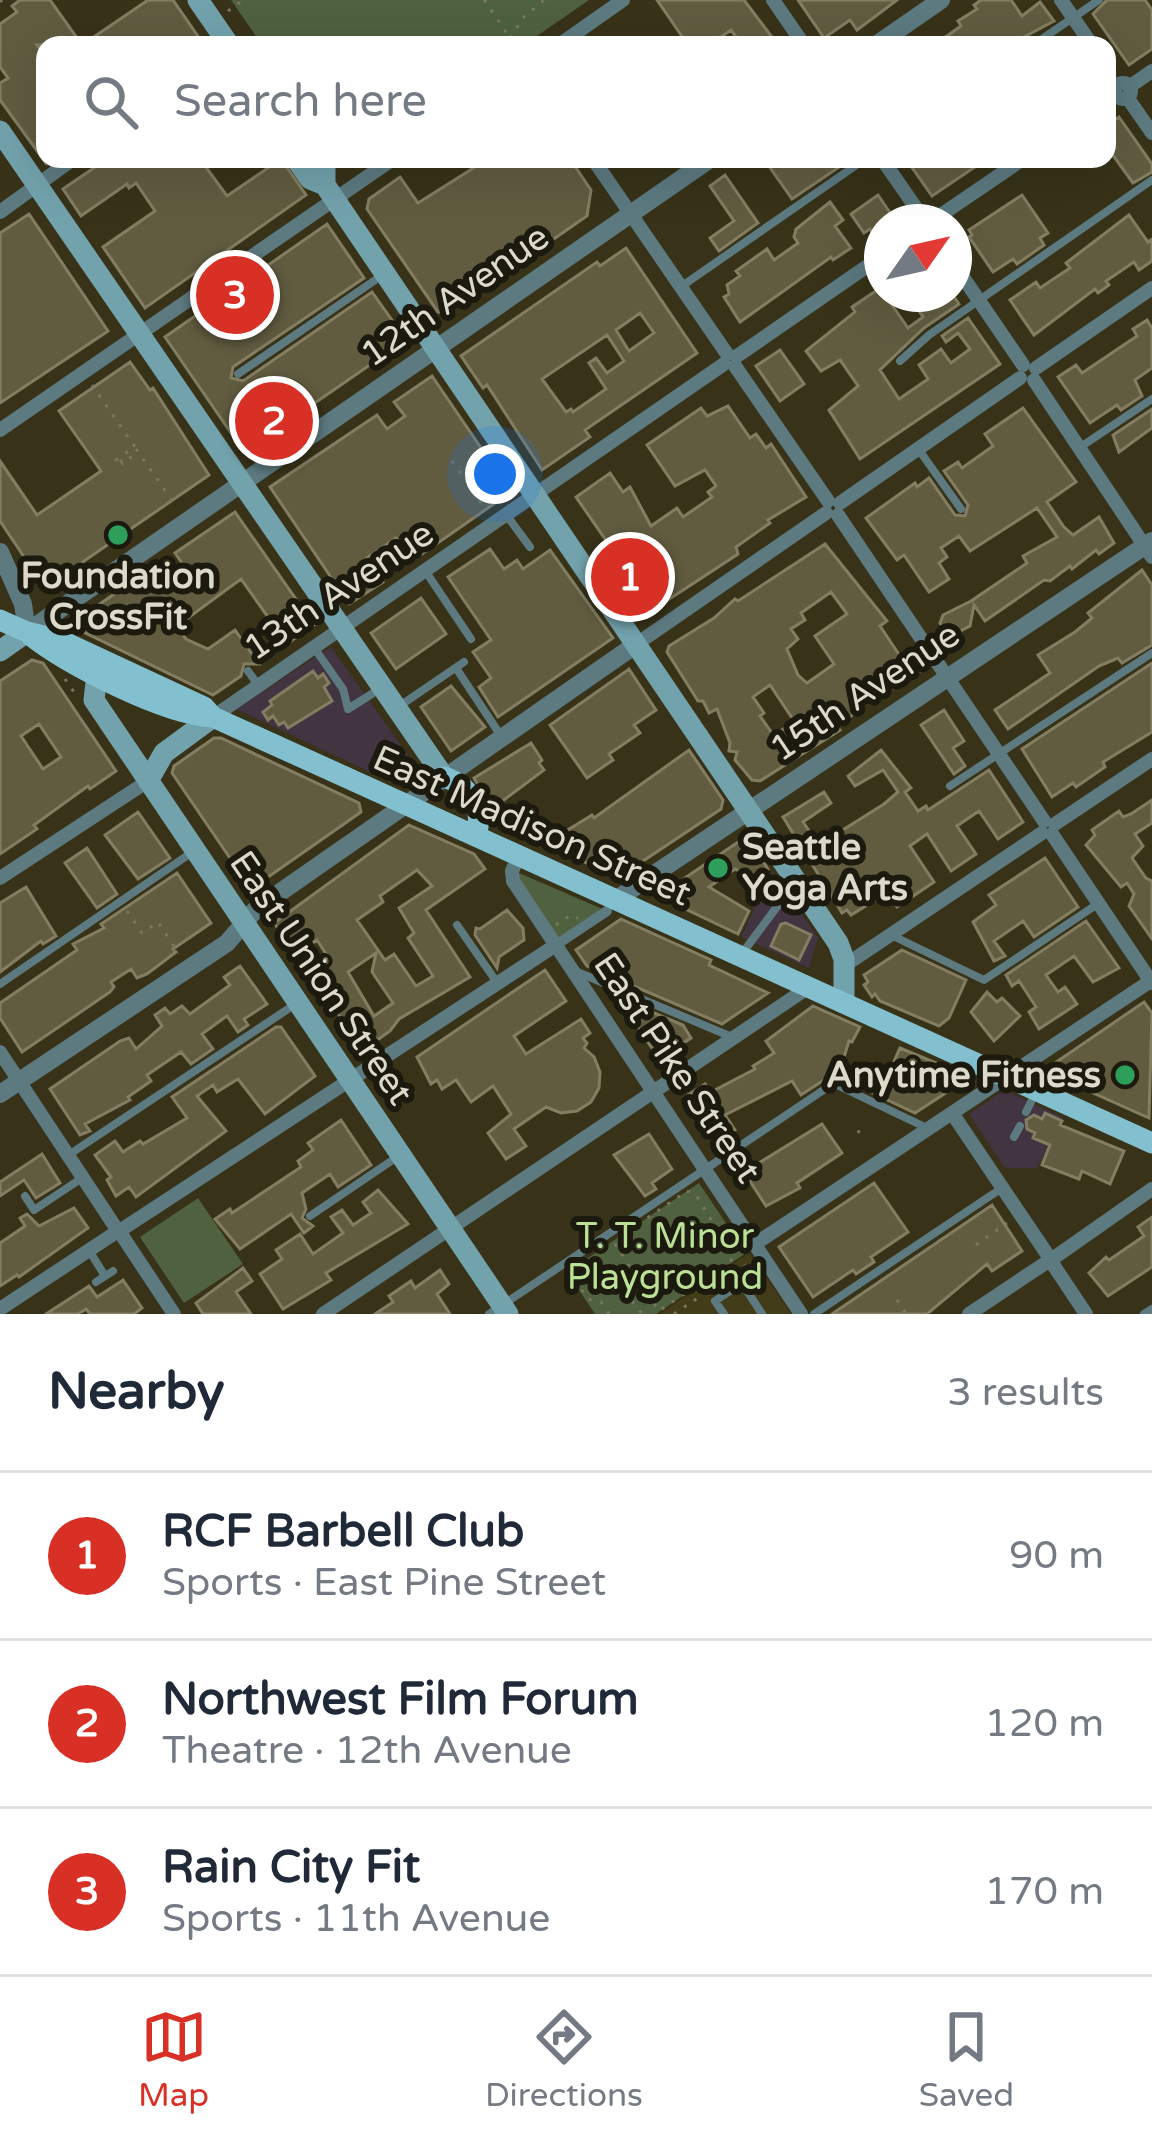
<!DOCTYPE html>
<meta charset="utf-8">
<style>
:root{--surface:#fff;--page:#f2f2f3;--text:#1f2937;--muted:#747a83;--line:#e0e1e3;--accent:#d93025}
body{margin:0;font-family:"Varela Round",sans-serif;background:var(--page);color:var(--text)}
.compass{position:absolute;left:864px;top:204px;width:108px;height:108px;border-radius:50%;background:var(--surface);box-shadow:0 12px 48px #0002;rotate:56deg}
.you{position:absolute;left:495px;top:474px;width:42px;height:42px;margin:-30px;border:9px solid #fff;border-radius:50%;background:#1a73e8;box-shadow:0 0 0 18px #1a73e833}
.badge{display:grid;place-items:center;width:78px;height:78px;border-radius:50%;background:var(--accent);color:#fff;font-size:39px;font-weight:700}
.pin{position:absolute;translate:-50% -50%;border:6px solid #fff;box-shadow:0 3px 12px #0006}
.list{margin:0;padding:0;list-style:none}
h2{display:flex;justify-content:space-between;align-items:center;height:156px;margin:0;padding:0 48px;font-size:51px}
h2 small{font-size:39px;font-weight:400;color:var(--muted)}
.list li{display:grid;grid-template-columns:78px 1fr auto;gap:36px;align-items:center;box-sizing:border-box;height:168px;padding:0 48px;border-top:3px solid var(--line)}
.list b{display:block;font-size:45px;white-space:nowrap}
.list p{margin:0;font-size:39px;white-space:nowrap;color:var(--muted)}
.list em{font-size:39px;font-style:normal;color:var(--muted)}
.icon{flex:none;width:66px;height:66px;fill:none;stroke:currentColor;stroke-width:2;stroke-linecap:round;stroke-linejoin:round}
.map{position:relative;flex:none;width:1152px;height:1314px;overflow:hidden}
.search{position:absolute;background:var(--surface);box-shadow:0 12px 48px #0002;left:36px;right:36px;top:36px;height:132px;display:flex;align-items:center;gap:30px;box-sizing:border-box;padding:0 42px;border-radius:24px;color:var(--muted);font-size:45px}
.sheet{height:660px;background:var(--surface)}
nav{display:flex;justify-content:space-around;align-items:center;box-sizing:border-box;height:168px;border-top:3px solid var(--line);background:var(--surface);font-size:33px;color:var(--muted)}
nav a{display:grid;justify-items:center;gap:6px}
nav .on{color:var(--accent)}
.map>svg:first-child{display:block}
.commercial{fill:#433441}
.built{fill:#423c19}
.green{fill:#4f613e}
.building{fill:#615c40;stroke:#837e61;stroke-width:3;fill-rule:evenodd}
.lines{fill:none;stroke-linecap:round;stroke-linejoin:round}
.path{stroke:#7a7660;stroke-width:3;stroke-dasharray:3 9;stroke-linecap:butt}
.service{stroke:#5c7a80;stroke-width:8}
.pedestrian{stroke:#5c7a80;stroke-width:10}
.minor{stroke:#5c7a80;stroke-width:14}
.tertiary{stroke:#5c7a80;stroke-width:18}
.secondary{stroke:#72a2ac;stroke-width:21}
.primary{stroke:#82c0cf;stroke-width:21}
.leisure-dot{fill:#2e9e5b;stroke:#1c1a0f;stroke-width:4.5}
.labels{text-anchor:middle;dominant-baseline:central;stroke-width:12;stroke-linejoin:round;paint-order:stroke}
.street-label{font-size:36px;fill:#dddacb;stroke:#1c1a0f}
.poi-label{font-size:36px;font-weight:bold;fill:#dddacb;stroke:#1c1a0f}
.park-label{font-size:36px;fill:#bae195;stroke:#1c1a0f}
</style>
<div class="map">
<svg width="1152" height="1314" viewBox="0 0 1152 1314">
<rect width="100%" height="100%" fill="#373218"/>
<path class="commercial" d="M331 647 420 772 402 787 236 709Z
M772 871 818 938 809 968 741 937Z
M1004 1090 1064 1118 1037 1168H1005L969 1114Z"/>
<path class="built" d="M749 1253 791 1314H660Z"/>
<path class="green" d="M231 0H589L524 45H262Z
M505 867 607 911 556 945Z
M699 1183 746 1253 656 1314H595L567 1272Z
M198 1198 243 1264 184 1303 140 1237Z"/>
<path class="building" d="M20 0H50L82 45H37L45 56V162L0 100V83L8 78 0 67V24L17 12 12 6Z
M148 0H173L204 45H82Z
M657 0H744L778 45H742L731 30 709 45H688Z
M798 0H897L857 30 850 20 824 38Z
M981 0H1011L1022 16 1040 2 1054 21 1009 45H934L961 26 958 21 977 9 974 5Z
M1107 0H1145L1152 10V49L1129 65 1093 14Z
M1119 117 1152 164V172L1133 183 1107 147V125Z
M107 159H200L227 196 281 159 306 195 145 308 103 247 155 211 136 183 129 188 127 184 81 216 63 189Z
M470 159H570L591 190 587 216 447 313 438 312 367 209 369 199 400 177 418 203 475 167Z
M764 159H818L822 165 830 159H851L792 199Z
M906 159H969L975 167 932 196Z
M725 175 758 223 719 251 710 238 734 221 710 186Z
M878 195 891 214 873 233 870 229 864 233 851 214Z
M1022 195 1048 233 1040 238 1044 245 1017 264 1013 259 993 272 969 237 972 235 969 230Z
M830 202 843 220 835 226 851 248 833 260 831 257 740 322 724 297 729 294 727 285 740 276 736 271 767 249 774 260 798 243 794 237 796 229Z
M29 214 108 331 0 403V233Z
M1129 215 1148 242 1152 239V261L1139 270 1134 262 1106 281 1109 285 1098 293 1095 289 1034 335 1010 300 1036 282 1040 288 1070 268 1066 263Z
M327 224 364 278 233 367 231 378 243 381 372 292 406 340 244 452 165 337Z
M626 248 697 353 585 430 590 437 542 470 487 385 483 388 461 356 597 262 600 266ZM640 313 654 333 629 351 616 330ZM607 335 624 361 607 373 596 358 589 363 606 389 573 412 571 409 566 412 542 379Z
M880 288 908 328 923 317 907 294H952L959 304 924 328 880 370 899 399 928 379 919 365 941 349 951 363 970 349 958 333 946 342 942 336 968 318 1000 364 860 459 829 410 858 386 840 360 821 371 806 351 855 312 852 307Z
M1147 320 1152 328V368L1135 380 1142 396 1121 410 1117 405 1090 423 1058 377 1076 365 1082 373 1137 336 1133 329Z
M780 350 804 384 780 401 756 366Z
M130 362 150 390 153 388 209 475 45 588 0 521V461L37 515 101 471 59 411Z
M432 376 511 492 412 561 396 538 367 558 383 582 349 604 270 487 377 415 387 429 405 416 394 402Z
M728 406 750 438 756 434 766 448 771 444 806 497 768 520 770 523 736 547 738 554 642 617 612 575 616 572 606 557 614 552 576 497 610 473 623 492 630 487 651 526 677 508 683 517 712 497 708 492 716 486 705 470 675 486 647 445 701 408 707 416Z
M1023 408 1076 482 1047 502 1064 527 1073 535 1099 517 1114 543 1099 554 1096 550 1072 569 1070 566 1050 581 1044 580 985 621 974 605 970 626 949 637 940 623 943 615 971 601 1027 563 1023 556 1057 537 1037 508 970 551 959 536 941 548 947 557 939 563 949 579 929 592 904 555 897 560 866 518 915 483 917 487 929 478 955 515 965 516 968 505 944 471 958 462 962 468 993 446 985 434Z
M1152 409V428L1119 452 1113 435Z
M235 512 314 625 287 644 241 579 177 626 186 639 208 649 235 630 259 664H244L241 676 213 695 69 625 158 564 177 590 193 579 175 553Z
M825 544 887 621 880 626 902 659 909 654 920 671 894 688 889 680 856 702 861 709 837 726 840 730 760 781 752 780 735 760 737 752 729 751 730 743 717 709 709 713 703 701H698L667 652 669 646 714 618 735 599 738 601ZM831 592 847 614 815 636 834 664 807 683 798 675 787 649 798 639 791 629 805 620 801 613ZM770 685 794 721 774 736 760 716 764 713 753 697Z
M490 549 504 569 517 560 523 569 550 550 613 638 498 717 479 687 491 678 473 652 491 640 448 577Z
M1142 570 1152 585V645L1122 663 1118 658 1099 666 1008 729 995 710 1050 673 1038 655 1075 632 1092 618 1088 613Z
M421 598 446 634 396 669 371 633Z
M32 660 43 663 116 771 90 789 88 786 34 825 37 829 0 854V681ZM39 724 61 757 43 769 21 736Z
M1152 663V732L1103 762 1105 767 1076 787 1073 783 1052 797 1022 749Z
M629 669 656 710 634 725 640 733 609 754 613 760 587 778 550 725Z
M313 671 318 678 323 674 329 683 324 687 332 701 288 728 284 722 279 725 273 716 268 720 263 712 272 705 270 701Z
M451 686 485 727 451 751 421 707Z
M944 710 964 741 953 748 965 766 954 774 921 725Z
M214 738H221L359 803 361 812 251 889 172 773 174 766Z
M531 743 542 760 539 763 544 770 492 809 474 778Z
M689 750 723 800 721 809 619 877 550 847 553 839 592 815 594 818Z
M881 750 911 788 905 792 918 811 926 806 928 810 989 770 1023 822 998 839 979 811 957 826 976 854 951 871 927 834 910 846 934 882 897 907 887 893 851 915 847 910 842 913 783 817 824 792 831 803 803 822 819 845 884 804 898 792 883 770 855 786 848 776Z
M1152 800V823L1135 834 1143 846 1132 858 1146 878 1152 881V939L1129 906 1134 894 1127 883 1121 887 1086 845 1095 835 1092 830 1119 811 1123 817 1131 814Z
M138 812 170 858 138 879 105 835Z
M409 825 474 854 485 869 426 910 470 977 399 1019 390 1031 362 1051 310 970 328 957 317 940 297 954 274 923ZM417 870 432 886 399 908 414 933 408 938 433 976 416 986 394 954 385 960 357 920 383 902 380 896ZM376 953 372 972 393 1003 374 1016 348 972Z
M747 836 768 869 762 882 735 869 709 887 749 911 738 934 658 896Z
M87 848 117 894 97 908 65 863Z
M1045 858 1078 907 1034 937 1023 921 994 941 1005 956 994 961 973 922 996 905 989 895Z
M177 873 211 923 173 949 176 952 147 974 137 978 131 969 111 982 114 987 110 992 22 1052 0 1018V1003L77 950 73 944 104 928 101 924Z
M26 887 56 936 43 944 41 941 0 972V903Z
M507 910 523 928 524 940 499 957 497 968 475 935 476 928 480 929Z
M621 919 711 960 709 965 768 993 722 1024 587 966 576 950Z
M1086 921 1119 968 1093 982 1074 956 1046 975 1058 992 1065 987 1077 1004 1039 1029 1029 1012 1036 1007 1019 981 1012 986 1006 975Z
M786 923 811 935 799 960 771 946 781 924Z
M902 950 966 980 949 1018 939 1026 880 1001 875 994 872 997 864 985 868 982 864 975Z
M240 966 267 1004 244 1019 248 1025 238 1032 227 1016 224 1018 202 1034 213 1049 191 1064 181 1052 147 1075 151 1081 128 1097 130 1100 85 1124 90 1131 80 1135 50 1089 120 1041 129 1038 136 1049 162 1026 155 1015 165 1008 170 1014 182 1006 190 1014 230 985 224 977Z
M545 970 566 1001 514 1036 526 1054 581 1019 590 1033 583 1038 587 1043 584 1048 594 1057 600 1072 599 1088 591 1102 577 1111 561 1113 546 1107 514 1129 526 1146 506 1159 488 1133 511 1114 493 1086 471 1102 456 1080 442 1089 437 1080 431 1084 417 1057Z
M987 992 997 1002 1002 998 1020 1016 994 1041 971 1012Z
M1144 1002 1152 1013 1149 1118 1053 1075 1052 1065Z
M630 1003 683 1025 691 1038 659 1059 625 1007Z
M813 1006 860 1027 852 1042 849 1041 840 1070 882 1088 900 1048 963 1074 964 1081 915 1113 839 1077 824 1080 801 1095 792 1081 725 1115 735 1130 716 1143 685 1097 705 1084 711 1092 755 1069 753 1066 774 1053 766 1041Z
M276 1027H281L315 1076 265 1114 238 1079 217 1092 213 1085 197 1096 226 1131 136 1197 129 1187 116 1196 107 1180 111 1177 95 1155 115 1141 123 1152 140 1141 143 1144 187 1118 172 1097Z
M1045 1113 1062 1121 1060 1125 1124 1151 1110 1184 1082 1171 1079 1179 1042 1165 1050 1145 1033 1138 1035 1133 1027 1129 1026 1120 1034 1115 1042 1119Z
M341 1120 371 1165 338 1187 330 1174 302 1193 306 1209 302 1218 313 1226 304 1233 291 1214 240 1249 215 1219 230 1209 232 1213 301 1167 298 1161 313 1150 308 1143Z
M822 1124 842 1153 797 1183 800 1188 766 1206 744 1172Z
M649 1134 672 1169 652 1183 656 1189 645 1196 614 1155Z
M42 1154 60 1183 36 1198 24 1180 0 1196V1182Z
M874 1183 908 1232 871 1257 874 1262 856 1274 853 1270 813 1297 779 1247Z
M378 1190 408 1224 326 1273 331 1280 283 1309 260 1274 282 1259 276 1250 300 1234 313 1254 343 1233 331 1217 342 1210 353 1225 371 1213 363 1202Z
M992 1205 1022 1251 992 1271 987 1264 927 1314H832Z
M74 1208 88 1228 19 1277 17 1275 0 1286V1243L25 1226 20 1218 27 1214 39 1226Z
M1152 1217V1267L1108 1296 1089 1273 1106 1257 1109 1260 1144 1236 1138 1227Z
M243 1268 252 1281 236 1292 251 1314H203L196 1303Z
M440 1270 449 1284 437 1294 450 1314H375L393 1302 389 1296 411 1281 415 1288Z
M123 1280 142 1308 134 1314H90L86 1309 78 1314H46L89 1286 97 1297Z"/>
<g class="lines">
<path class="path" d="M484 0 515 45
M0 2 2 0
M228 11 243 0
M510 38 524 17 544 0
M491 45 504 37
M92 385 135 447 116 460 120 466 123 463
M136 449 174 503
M120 460 123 463 137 453
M452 461 486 510
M65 679 76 695
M496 822 513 811
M127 911 142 933 158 922 179 954
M556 925 571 915 578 918
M858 1133 862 1125
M687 1191 696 1195 733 1256 730 1263 659 1311 613 1241Z
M976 1245 1007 1223
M897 1300 906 1314
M609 1314 601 1302 588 1299 577 1283 578 1275 598 1263 615 1283 618 1294 632 1301 642 1314
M674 1314 751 1262"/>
<path class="service" d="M1033 45 1099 0
M682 286 865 159
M900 361 929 335 1152 180
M238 374 384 274
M1079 448 1152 399
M919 450 961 509
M507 516 530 547
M426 572 471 639
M315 649 343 689 348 709 378 690
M456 668 501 736
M248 671 258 685
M401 705 464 662
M950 786 1152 653
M457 925 496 981
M891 935 984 980 1099 903
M741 955 779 904 798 891
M575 971 732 1037
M0 984 191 853
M1026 1112 1036 1092
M1014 1137 1020 1126
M70 1154 297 1003
M25 1196 34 1210 82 1178
M310 1216 400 1155
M90 1252 105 1276
M96 1282 113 1271
M489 1314 828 1087 837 1085 927 1128
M724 1314 715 1301 742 1283 762 1314
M814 1314 1002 1188
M1144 1314 1152 1309"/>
<path class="pedestrian" d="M556 945 607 911"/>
<path class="minor" d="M773 0 804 45
M1061 0 1092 45
M559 45 623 0
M1115 91a8 8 0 1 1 16 0a8 8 0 1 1-16 0Z
M1129 87 1152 71
M1127 97 1152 133
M593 159 727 354
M882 159 923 218
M0 212 73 159
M932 221 1023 159
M954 264 1023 365
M737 356 882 256
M735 366 828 501
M1036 368 1152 288
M1034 380 1152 557
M0 430 393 159
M840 503 1020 378
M838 515 1044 821
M638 643 826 513
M213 717 724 364
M1055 824 1152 759
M1052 834 1152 983
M519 855 512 871 513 881 801 1314
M0 878 148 781
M844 966 1042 833
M0 1052 114 1225
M952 1113 1047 1254
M124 1228 556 945
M123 1237 174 1314
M755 1244 1152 980
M1055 1257 1152 1189
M1054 1266 1086 1314
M0 1309 112 1235
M323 1314 809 987
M969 1314 1044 1264"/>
<path class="tertiary" d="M876 45 941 0
M0 552 23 604 27 632 710 159
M617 899 1152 541
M0 1094 227 943 256 909 638 643"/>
<path class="secondary" d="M198 0 229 45
M0 131 444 777
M296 159 310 179 325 185
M319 159 325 168V185L838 943 844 959V1003
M0 651 27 632
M97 674 94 700 508 1314
M148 781 164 753 213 717"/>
<path class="primary" d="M0 620 27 632 60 640 204 707 213 717 1152 1143
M30 635C68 665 165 715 213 717
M444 777C469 785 486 811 475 836"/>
</g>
<g class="leisure-dot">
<circle cx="118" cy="535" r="12"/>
<circle cx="718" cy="868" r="12"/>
<circle cx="1125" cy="1075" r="12"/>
</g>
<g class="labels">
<g class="street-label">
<text transform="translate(455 296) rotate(-35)">12th Avenue</text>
<text transform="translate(339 591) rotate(-34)">13th Avenue</text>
<text transform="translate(865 692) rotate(-34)">15th Avenue</text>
<text transform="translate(532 826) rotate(24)">East Madison Street</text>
<text transform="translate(321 978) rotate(56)">East Union Street</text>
<text transform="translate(677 1068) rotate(56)">East Pike Street</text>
</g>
<g class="poi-label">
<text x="118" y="576">Foundation<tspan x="118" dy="41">CrossFit</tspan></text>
<text x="742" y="847" text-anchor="start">Seattle<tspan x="742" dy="41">Yoga Arts</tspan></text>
<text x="1101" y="1075" text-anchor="end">Anytime Fitness</text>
</g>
<g class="park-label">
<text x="665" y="1236">T. T. Minor<tspan x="665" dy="41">Playground</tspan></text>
</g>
</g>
</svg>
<svg class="compass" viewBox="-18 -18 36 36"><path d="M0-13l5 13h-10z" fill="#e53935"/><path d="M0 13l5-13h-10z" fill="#747a83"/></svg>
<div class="you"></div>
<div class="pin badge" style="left:630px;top:577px">1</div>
<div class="pin badge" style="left:274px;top:421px">2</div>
<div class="pin badge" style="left:235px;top:295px">3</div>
<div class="search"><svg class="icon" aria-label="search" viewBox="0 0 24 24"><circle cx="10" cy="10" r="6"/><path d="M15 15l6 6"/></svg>Search here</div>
</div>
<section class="sheet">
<h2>Nearby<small>3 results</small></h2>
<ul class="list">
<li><span class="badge">1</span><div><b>RCF Barbell Club</b><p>Sports · East Pine Street</p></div><em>90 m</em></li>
<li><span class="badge">2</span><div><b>Northwest Film Forum</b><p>Theatre · 12th Avenue</p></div><em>120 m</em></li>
<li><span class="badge">3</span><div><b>Rain City Fit</b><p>Sports · 11th Avenue</p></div><em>170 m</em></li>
</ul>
</section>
<nav>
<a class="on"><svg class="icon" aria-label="map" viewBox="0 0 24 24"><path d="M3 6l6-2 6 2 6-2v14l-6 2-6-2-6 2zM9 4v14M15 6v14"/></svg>Map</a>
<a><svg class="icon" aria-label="directions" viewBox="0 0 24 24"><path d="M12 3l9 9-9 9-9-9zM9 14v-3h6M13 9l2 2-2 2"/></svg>Directions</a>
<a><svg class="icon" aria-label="saved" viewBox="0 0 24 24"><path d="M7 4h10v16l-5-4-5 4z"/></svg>Saved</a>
</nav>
